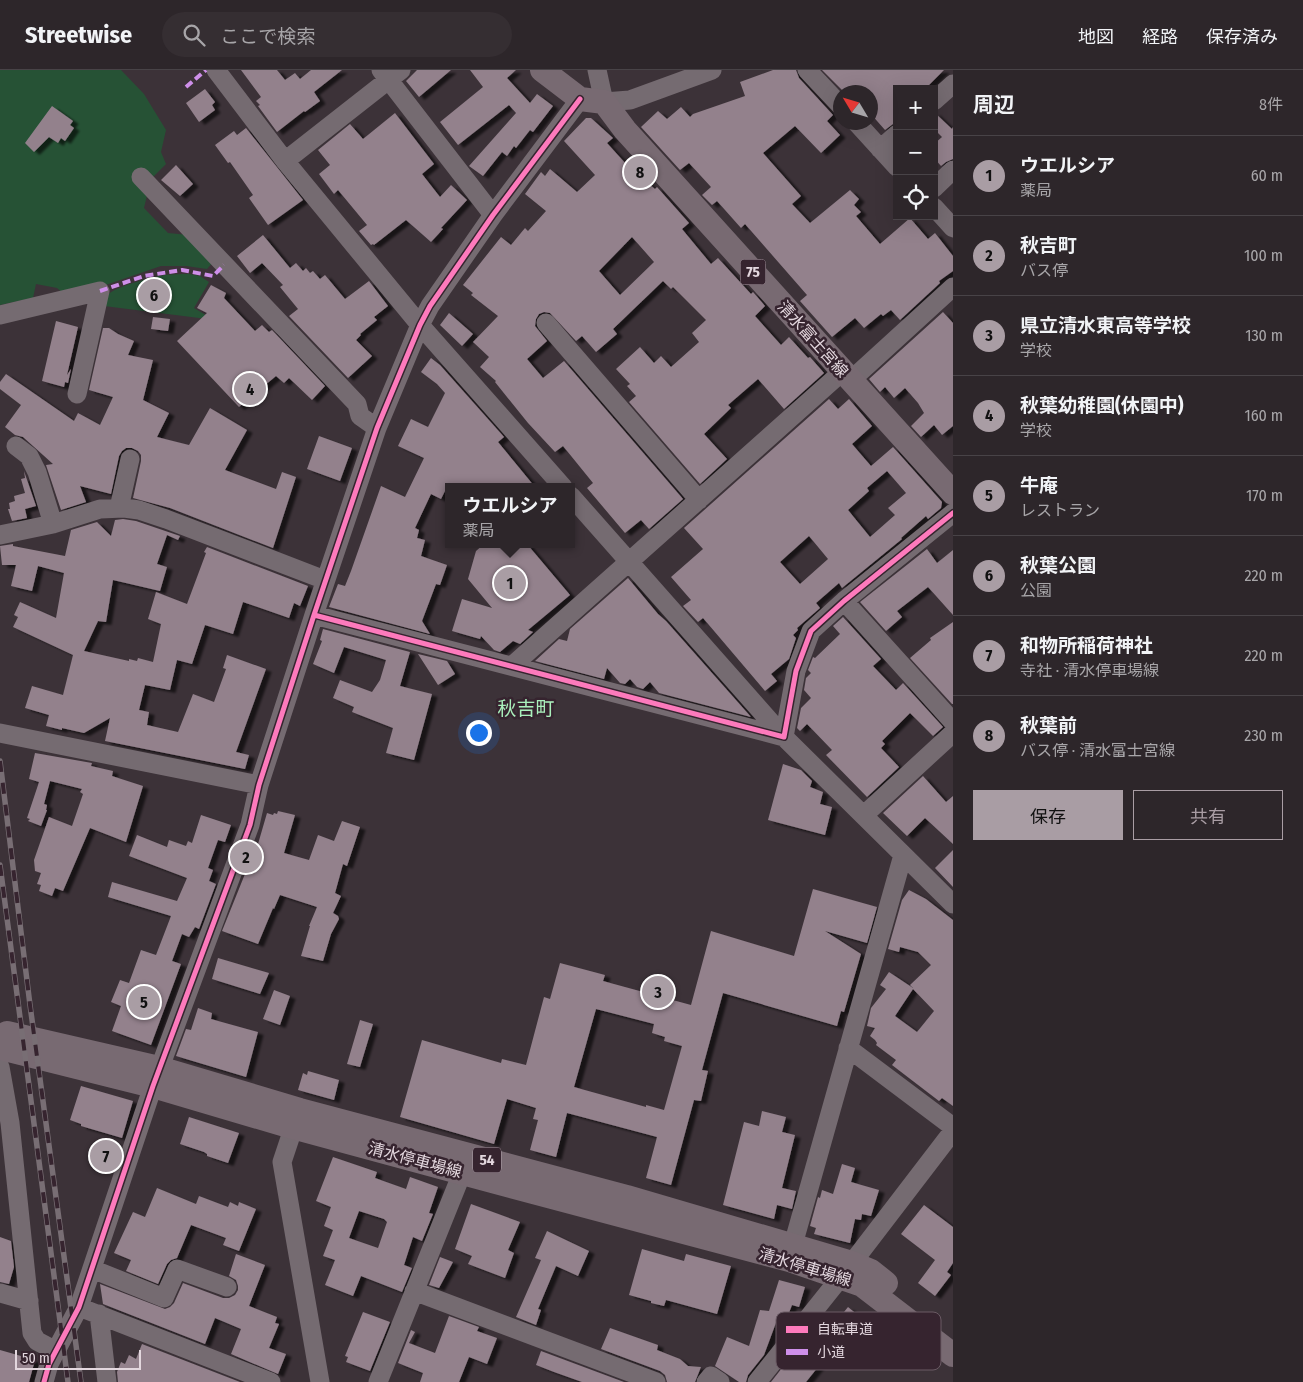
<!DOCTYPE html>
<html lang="ja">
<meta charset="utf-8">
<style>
:root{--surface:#2d262a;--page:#352e32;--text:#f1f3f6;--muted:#a7a5a8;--line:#484347;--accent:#a99da4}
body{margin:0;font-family:"Fira Sans Condensed","Noto Sans JP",sans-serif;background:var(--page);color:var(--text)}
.controls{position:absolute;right:15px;top:15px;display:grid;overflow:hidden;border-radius:0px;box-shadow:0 5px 20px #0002}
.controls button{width:45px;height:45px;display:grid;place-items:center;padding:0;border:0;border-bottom:1px solid var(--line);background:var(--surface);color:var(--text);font:25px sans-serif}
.compass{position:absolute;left:833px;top:15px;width:45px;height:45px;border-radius:50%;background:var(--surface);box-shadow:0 5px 20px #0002;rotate:308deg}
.scale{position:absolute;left:15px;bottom:12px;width:126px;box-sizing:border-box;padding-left:5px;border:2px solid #e3d7de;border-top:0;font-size:14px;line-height:18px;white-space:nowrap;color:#e3d7de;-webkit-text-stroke:4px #36242f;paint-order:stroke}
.you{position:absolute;left:478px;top:662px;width:18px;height:18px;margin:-12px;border:4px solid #fff;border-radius:50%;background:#1a73e8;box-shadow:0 0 0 8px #1a73e833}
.badge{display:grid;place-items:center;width:32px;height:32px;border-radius:50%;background:var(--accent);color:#111;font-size:16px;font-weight:700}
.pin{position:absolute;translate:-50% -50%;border:2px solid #fff;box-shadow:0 1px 5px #0006}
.popup{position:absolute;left:445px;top:413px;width:130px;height:65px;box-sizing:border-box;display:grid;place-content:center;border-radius:0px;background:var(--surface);filter:drop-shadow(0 1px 4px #0005);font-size:16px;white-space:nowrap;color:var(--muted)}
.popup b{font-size:19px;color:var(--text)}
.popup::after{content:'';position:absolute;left:50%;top:100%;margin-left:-10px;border:10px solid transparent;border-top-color:var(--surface)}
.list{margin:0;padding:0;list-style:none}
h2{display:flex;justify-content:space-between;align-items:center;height:65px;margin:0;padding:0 20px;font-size:21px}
h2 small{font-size:16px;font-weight:400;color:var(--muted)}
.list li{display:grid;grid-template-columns:32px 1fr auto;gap:15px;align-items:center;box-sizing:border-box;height:80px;padding:0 20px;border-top:1px solid var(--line)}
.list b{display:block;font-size:19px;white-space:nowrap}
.list p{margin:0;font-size:16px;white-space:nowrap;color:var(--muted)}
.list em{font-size:16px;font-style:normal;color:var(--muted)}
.actions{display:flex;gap:10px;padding:15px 20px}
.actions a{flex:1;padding:11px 0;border:1px solid var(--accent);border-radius:0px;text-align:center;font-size:18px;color:var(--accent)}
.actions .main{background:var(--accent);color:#111}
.icon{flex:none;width:28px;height:28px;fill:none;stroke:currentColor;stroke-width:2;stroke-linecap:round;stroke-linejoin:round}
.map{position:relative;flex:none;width:953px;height:1312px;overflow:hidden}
header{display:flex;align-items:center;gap:30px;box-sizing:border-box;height:70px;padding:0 25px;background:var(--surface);border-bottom:1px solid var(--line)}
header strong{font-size:24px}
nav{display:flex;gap:28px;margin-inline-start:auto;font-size:18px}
.search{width:350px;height:45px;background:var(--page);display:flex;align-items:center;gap:12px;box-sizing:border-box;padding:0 18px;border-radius:28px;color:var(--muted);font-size:19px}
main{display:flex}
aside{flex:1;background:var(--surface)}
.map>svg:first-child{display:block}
.green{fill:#265235}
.building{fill:#93818c;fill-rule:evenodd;filter:url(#shadow)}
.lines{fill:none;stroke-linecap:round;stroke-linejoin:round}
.minor{stroke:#756b71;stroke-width:19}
.major{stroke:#786a72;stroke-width:24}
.rail-casing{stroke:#786e74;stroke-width:5.5}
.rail{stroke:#36242f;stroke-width:4;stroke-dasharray:11;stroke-linecap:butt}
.quiet{stroke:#ce8fe9;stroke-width:4;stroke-dasharray:8 4;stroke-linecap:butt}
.cycleway-casing{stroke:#36242f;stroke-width:8}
.cycleway{stroke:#fd7abc;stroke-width:5}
.labels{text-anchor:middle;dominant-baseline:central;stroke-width:5;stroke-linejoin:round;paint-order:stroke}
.shield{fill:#36242f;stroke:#afa1aa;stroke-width:1}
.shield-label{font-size:15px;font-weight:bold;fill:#e3d7de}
.street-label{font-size:16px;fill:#e3d7de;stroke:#36242f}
.quarter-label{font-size:19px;fill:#aaf0bc;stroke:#36242f}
.key{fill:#36242f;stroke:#6a5a64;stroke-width:1}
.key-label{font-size:14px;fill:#e3d7de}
</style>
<header>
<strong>Streetwise</strong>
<div class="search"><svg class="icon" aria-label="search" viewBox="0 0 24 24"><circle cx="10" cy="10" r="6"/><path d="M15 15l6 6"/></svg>ここで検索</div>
<nav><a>地図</a><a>経路</a><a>保存済み</a></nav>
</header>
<main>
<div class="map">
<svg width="953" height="1312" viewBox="0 0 953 1312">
<defs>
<filter id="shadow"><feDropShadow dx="5.5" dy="3" stdDeviation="1" flood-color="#0009"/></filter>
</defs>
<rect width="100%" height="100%" fill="#3c3238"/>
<path class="green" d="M0 0H121L144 24 166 60 161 82 166 94 151 109 144 138 168 163 189 165 213 192 207 199 186 196H161L100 217 64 224 57 218 36 214 33 228 0 235Z
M189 204 200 206 209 212 194 238 209 247 207 249 104 236C104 233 104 230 105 228 110 217 153 207 165 205 173 204 181 204 189 204Z"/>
<path class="building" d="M241 0H277L285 10 295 3 300 9 311 0H342L314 22 320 31 305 42 304 41 277 62 258 36 260 35 256 31 261 27Z
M417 0H451L419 27 406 11Z
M470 0H516L507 8 530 33 537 24 553 36 533 62 530 60 516 78 514 76 507 86 502 82 483 106 469 96 516 43 509 35 458 75 440 52 483 17Z
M773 0H796L799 8 833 45 827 51 840 65 821 83 795 56 763 83 801 126 792 134 810 153 850 120 859 129 854 135 861 142 856 146 880 174 910 148 928 169 935 163 953 186V201L939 211 940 213 900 250 891 240 883 246 881 244 864 258 855 248 832 267 800 231 807 225 745 154 741 158 717 131 712 135 702 125 711 117 689 93 680 100 641 57 658 41 667 49 681 37 690 47 693 44 745 26 740 12Z
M822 0H944L925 19H897V51L885 60 870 43V22H844Z
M205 19 215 32 212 35 215 40 199 52 186 33Z
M52 36 73 51 70 55 74 58 65 71 61 68 58 73 49 67 34 82 25 73Z
M934 42 952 59 953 57V89L946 92 941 96 934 88V74L942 67 934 59Z
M395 43 434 94 422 104 440 127 451 115 467 130 441 158 443 159 431 172 406 150 374 175 373 174 371 175 359 161 367 155 338 120 334 124 319 104 330 95 318 80 350 54 363 69Z
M586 48H591L613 68 607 73 636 105 637 104 655 119 657 117 689 153 682 159 711 194 718 188 751 224 753 222 765 236 755 246 781 275 789 267 808 288 810 287 824 303 784 339 758 309 728 335 731 338 704 364 727 389 700 414 629 332 636 326 627 316 630 314 616 299 640 277 654 293 661 286 671 297 699 272 692 263 706 250 673 217 671 219 663 211 613 259 617 264 596 282 582 266 576 271 550 243 544 242 539 244 536 249 535 256 547 271 527 289 543 308 564 291 683 429 649 459 641 450 625 463 587 418 593 413 563 376 555 382 528 353 495 312 496 311 480 297 489 287 473 272 498 246 471 225 473 223 463 215 501 167 511 175 525 158 528 161 546 141 525 124 541 102 545 106 550 99 577 122 595 105 564 71ZM632 167 654 192 620 225 599 201Z
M246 58 303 130 268 155 249 128 253 125 230 92 228 93 215 75 234 61 237 65Z
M176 95 193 114 180 126 161 110Z
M263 165 290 198 296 193 303 201 306 198 310 203 313 201 320 209 325 205 345 229 369 211 388 236 374 247 377 250 360 264 361 265 356 270 372 286 348 308 289 246 298 239 280 217 283 215 262 193 250 203 237 186Z
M211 215 226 223 224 228 255 261 262 255 269 262 272 260 325 316 312 330 289 308 284 313 276 306 239 337 177 271 207 243 197 238Z
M943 242 953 253V356L942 365 934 355 921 367 911 356 924 343 918 333 905 318 894 328 885 317 880 322 869 309Z
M449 243 473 264 462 276 440 255Z
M153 247 170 249 168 261 151 259Z
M56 251 78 257 67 305 71 299 68 313 65 312 64 317 42 311Z
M103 258H109L118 264 134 271 128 285 153 290 143 330 169 343 157 367 189 375 210 338 247 360 225 400 276 419 282 402 296 407 273 478 170 438 133 428 141 391V385L138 381 132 378H126L122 381 119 386 111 424 80 416 86 432 61 440 46 395 53 394 23 367 15 365 5 357 21 335 0 319V312L6 304 74 351 78 343 100 355 113 327 89 320Z
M431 288 440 295 504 367 498 372 535 417H447L441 429 431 424 415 458 419 460 417 468 425 470 421 486 447 495 440 515 436 514 422 551 430 564 329 537 338 514 345 516 351 501 381 416 405 427 424 388 398 376 411 349 428 357 445 323 437 314 421 302Z
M829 329 838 339 849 329 872 356 852 374 871 396 893 377 942 432 941 438 928 449 926 446 901 468 902 469 842 518 839 513 816 533 820 538 797 558 798 560 793 565 796 568 789 589 771 604 777 611 765 621 703 548 698 552 683 536 691 530 671 507 703 479 684 458ZM887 401 906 423 888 438 895 445 870 467 848 440 869 421 867 418ZM809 466 828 489 800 514 780 492Z
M319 366 352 378 340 411 307 399Z
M24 401 36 436 25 439 27 448 12 451 8 439H10L9 433 15 431 14 426 25 423 21 409 25 408Z
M123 449 136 451 180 466 178 470 167 465 157 494 167 497 160 521 113 510 106 552 98 551 84 581 129 591V589L137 591 138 588 153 592 161 554 148 549 156 522 187 534 206 483 204 482 207 477 308 516 300 536 294 533 289 548 243 532 233 564 205 555 192 594 177 590 170 620 145 615 139 640 149 642 147 655 178 662 193 624 214 632 226 599 223 598 227 585 266 599 236 682 249 685 245 699 105 671 110 648 84 663 62 658V660L46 656 49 645 25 638 32 616 63 625 73 585 13 557 18 547 14 545 20 532 56 548 64 503 38 496 32 521 11 516 16 495H2L0 476 13 474V476L65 486 71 460 97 452 111 466 115 450Z
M484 474H527L570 525 528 560 533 562 520 574 513 571 500 582 494 580 481 566 480 569 452 561 462 529 492 538 468 509 476 481Z
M927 479 937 493 953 480V545L928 517 897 541 902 547 886 561 860 532Z
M628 508 658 544 666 551 751 647 659 623 650 612 643 619 637 617 630 609 625 614 620 613 607 598 604 609 535 591 559 569 567 571 570 559Z
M843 547 881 589 873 596 896 620 903 613 943 657 933 666 910 643 882 671 885 674 881 678 899 697 867 727 826 685 832 680 807 654 800 661 797 658 801 638 811 628 804 620 806 608 811 603 808 600 813 587 815 588 840 564 833 556Z
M953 552V634H952L910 588 931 570 930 568Z
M323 559 410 582 400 616 432 624 414 690 386 683 393 658 352 642 354 637 333 628 340 610 372 622 380 610 386 590 344 577 334 603 313 594 322 571 320 570Z
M418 584 447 591 455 604 438 615Z
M35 683 92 693 91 696 113 701 112 706 143 716 126 772 90 758 63 821 55 818 52 826 39 821 41 815 37 814 41 803 35 801 34 790 49 747 72 756 83 724 80 722 82 719 50 711 44 734 47 735 46 740H47L41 756 28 751 30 749 27 748 39 712 29 709Z
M783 694 801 700 812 711 810 717 823 722 820 734 832 737 825 765 768 750Z
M923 706 946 732 953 726V774L925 748 907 766 883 743Z
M278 741 295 745 284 783 309 790 318 765 334 771 342 751 360 757 347 796 343 794 335 823 341 826 333 843 338 846 339 849 331 864 323 891 301 886 310 856H309L317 837 280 825 274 839 273 838 258 874 222 861 249 794 256 773 258 774 267 743 273 745 274 743 277 744Z
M201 745 231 755 225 772 218 770 208 798 213 800 209 811 216 814 199 859 195 857 189 867 182 864 172 891 181 894 151 975 112 961 121 936 111 932 120 910 129 913 141 880 156 885 171 846 108 827 112 812 177 831 187 808 129 786 137 765 167 777 169 770 186 776 188 771 192 773Z
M953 780V817L935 798Z
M813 819 877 837 867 873 825 861 861 884 844 942 841 941 837 956 723 923 702 1000 708 1001 701 1031 694 1030 671 1115 646 1108 657 1067 567 1043 556 1087 530 1080 538 1050 533 1049 536 1038 507 1029 494 1074 400 1047 422 970 501 993 502 989 526 995 544 927 550 929 560 893 605 905 603 911 691 935 711 861 794 886ZM596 939 654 954 652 963 665 967 664 971 682 976 664 1040 646 1035V1037L574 1017Z
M909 820 926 829 953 850V1036L942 1028 939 1031 892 995 896 990 876 975 877 973 875 970 870 966 875 958 867 956 871 938 886 919 880 915 889 902 913 918 910 915 931 895 918 882 900 877 899 882 888 879 902 830ZM913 919 934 941 917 962 895 946Z
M218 888 269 903 260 924 212 909Z
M274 920 290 926 280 955 263 949Z
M198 938 212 943 211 949 258 962 246 1007 176 986 186 959 191 960Z
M360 950 373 954 360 997 347 994Z
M308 1001 339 1010 334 1030 298 1020 303 1003 307 1005Z
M81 1016 133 1031 122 1068 81 1056V1054L70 1050Z
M762 1041 786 1047 782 1062 795 1065 782 1118 796 1121 792 1139 777 1135 774 1149 723 1135 744 1052 759 1056Z
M189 1047 239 1063 228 1093 207 1086V1084L204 1082 180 1074Z
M333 1087 377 1102 375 1108 406 1119 410 1107 438 1117 429 1143 433 1144 422 1171 413 1167 404 1195 412 1198 402 1222 361 1206 353 1226 325 1215 335 1190 323 1186 333 1160 324 1156 331 1137 316 1131ZM359 1141 384 1149 387 1152 378 1178 349 1168Z
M842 1094 855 1098 851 1112 879 1120 871 1146 862 1144 861 1150 855 1149 850 1173 814 1164 816 1158 810 1156 818 1127 820 1128 822 1120 833 1124Z
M157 1118 196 1134 199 1126 228 1137 230 1132 238 1136 239 1132 256 1139 239 1181 223 1175 226 1168 191 1155 177 1188 171 1190 167 1194 158 1214 126 1201 131 1190 114 1183 133 1142 145 1147Z
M471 1134 520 1152 508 1180 514 1183 505 1208 468 1194 472 1186 455 1179Z
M924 1135 953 1157V1193L947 1202 951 1205 935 1226 918 1213 935 1190 901 1164Z
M547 1161 589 1181 578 1206 556 1196 538 1239 541 1240 536 1255 516 1247 541 1190 535 1188Z
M0 1167 11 1171 14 1197 9 1214 0 1212Z
M642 1179 684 1191 686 1184 731 1196 717 1244 666 1230 664 1236 651 1233V1231L629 1225Z
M236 1184 265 1195 249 1236 277 1247 275 1253 279 1254 269 1278 286 1284 278 1304 231 1284 241 1259 215 1248 205 1274 103 1234 100 1214 165 1239 170 1237 174 1233 183 1213 223 1228H229L235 1225 238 1220V1216L236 1210 229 1206Z
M440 1187 453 1192 439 1218 429 1215Z
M779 1210 805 1217 799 1237 792 1235 785 1253 777 1250 764 1285 748 1305 746 1312H739L715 1296 727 1267 749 1276 760 1240 769 1241Z
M848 1237 859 1246 806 1312H771L782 1298 785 1300 801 1282 808 1287Z
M363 1242 390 1252 370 1301 346 1292 348 1287 345 1286Z
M449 1246 479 1257 477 1261 497 1268 487 1294 469 1287 459 1312H420L423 1303 398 1293 411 1260 415 1262 409 1273 435 1283Z
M610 1258 658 1275 657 1280 680 1289 688 1296 701 1297 695 1312H667L665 1305 660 1301 601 1279Z
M142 1274 240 1312H118L117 1302 121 1292 125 1294 129 1285 136 1289Z
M0 1280 35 1290 29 1312H0Z
M541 1281 624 1312H582L554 1302 536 1295Z"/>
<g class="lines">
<path class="minor" d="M216 0 285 91 420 255 563 417
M381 0 493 145
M597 0 604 32 630 30 712 0
M807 0 841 36
M934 31 953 14
M856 52 897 97
M880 79 897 64
M285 91 401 0
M141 107 357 334 360 346 377 358
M934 118 953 100
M934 137 953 158
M0 245 100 221 77 324
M546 253 699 430
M850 311 953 217
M16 376 29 386 37 402 53 454
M571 426 784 667 953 834
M119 438 130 389
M0 465 53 454 100 439 124 438 139 440 166 449 325 510
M844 531 953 652
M314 545 784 667 796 601 811 561 844 531 953 443
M512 596 842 302
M0 663 259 715
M864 745 953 663
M848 978 953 1057
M0 997 10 1053 32 1263 37 1271 56 1281
M298 1044 282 1092 320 1312
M789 1189 903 785
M92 1199 164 1228 177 1199 227 1217
M414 1221 656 1312
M0 1223 29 1231
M79 1237 271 1312
M99 1244 107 1312
M44 1312 49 1294 79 1237 153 1016 250 755 259 715 314 545 377 358 420 255 430 236 493 145 580 29
M378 1312 462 1103
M706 1312 711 1306 720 1312
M757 1312 852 1193 953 1061"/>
<path class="major" d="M542 0 580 29 604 32 625 60 953 423
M7 963 159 998 300 1040 627 1127 852 1193 871 1201 886 1213
M0 978 153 1016 292 1057 462 1103 789 1190 862 1215 953 1285"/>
<g class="rail-casing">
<path id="rail" d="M0 691 30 935 81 1312
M0 795 68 1312"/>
</g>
<use href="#rail" class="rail"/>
<path class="quiet" d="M186 17 206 0
M100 221 144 206 182 200 213 206 224 195"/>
<g class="cycleway-casing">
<path id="cycleway" d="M314 545 784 667 796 601 811 561 844 531 953 443
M44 1312 49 1294 79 1237 153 1016 250 755 259 715 314 545 377 358 420 255 430 236 493 145 580 29"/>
</g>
<use href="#cycleway" class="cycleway"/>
</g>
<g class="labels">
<g class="shield">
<rect x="740.5" y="189.5" width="25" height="25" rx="4"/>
<rect x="473" y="1077.5" width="28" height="25" rx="4"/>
</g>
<g class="shield-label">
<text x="753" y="202">75</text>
<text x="487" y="1090">54</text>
</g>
<g class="street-label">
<text transform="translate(813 269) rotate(48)">清水富士宮線</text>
<text transform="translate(415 1090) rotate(15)">清水停車場線</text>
<text transform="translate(805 1197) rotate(17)">清水停車場線</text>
</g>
<g class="quarter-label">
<text x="526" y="638">秋吉町</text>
</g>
</g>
<rect x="776" y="1242" width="165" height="58" rx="8" class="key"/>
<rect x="786" y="1256" width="22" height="7" fill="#fd7abc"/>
<rect x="786" y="1279" width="22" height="6" fill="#ce8fe9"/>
<g class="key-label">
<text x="817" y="1264">自転車道</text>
<text x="817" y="1287">小道</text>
</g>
</svg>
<div class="controls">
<button>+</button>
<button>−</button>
<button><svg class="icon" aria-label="locate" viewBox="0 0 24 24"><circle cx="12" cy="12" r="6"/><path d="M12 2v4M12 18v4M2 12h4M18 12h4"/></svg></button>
</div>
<svg class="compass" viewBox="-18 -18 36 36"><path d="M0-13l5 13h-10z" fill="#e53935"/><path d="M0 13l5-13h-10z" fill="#a7a5a8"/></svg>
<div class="scale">50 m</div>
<div class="you"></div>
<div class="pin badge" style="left:510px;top:513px">1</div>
<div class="popup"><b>ウエルシア</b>薬局</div>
<div class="pin badge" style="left:246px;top:787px">2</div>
<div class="pin badge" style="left:658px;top:922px">3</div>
<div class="pin badge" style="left:250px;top:319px">4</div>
<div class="pin badge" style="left:144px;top:932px">5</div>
<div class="pin badge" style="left:154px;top:225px">6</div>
<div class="pin badge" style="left:106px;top:1086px">7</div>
<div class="pin badge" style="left:640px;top:102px">8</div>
</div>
<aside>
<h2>周辺<small>8件</small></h2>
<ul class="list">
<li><span class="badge">1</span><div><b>ウエルシア</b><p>薬局</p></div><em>60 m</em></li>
<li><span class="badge">2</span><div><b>秋吉町</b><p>バス停</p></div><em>100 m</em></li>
<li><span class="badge">3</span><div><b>県立清水東高等学校</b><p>学校</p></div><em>130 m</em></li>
<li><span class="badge">4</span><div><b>秋葉幼稚園(休園中)</b><p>学校</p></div><em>160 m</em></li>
<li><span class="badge">5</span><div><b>牛庵</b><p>レストラン</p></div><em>170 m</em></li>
<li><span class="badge">6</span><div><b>秋葉公園</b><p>公園</p></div><em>220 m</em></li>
<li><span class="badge">7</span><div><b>和物所稲荷神社</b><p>寺社 · 清水停車場線</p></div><em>220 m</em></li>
<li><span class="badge">8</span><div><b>秋葉前</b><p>バス停 · 清水富士宮線</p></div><em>230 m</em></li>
</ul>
<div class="actions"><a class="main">保存</a><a>共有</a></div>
</aside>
</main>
